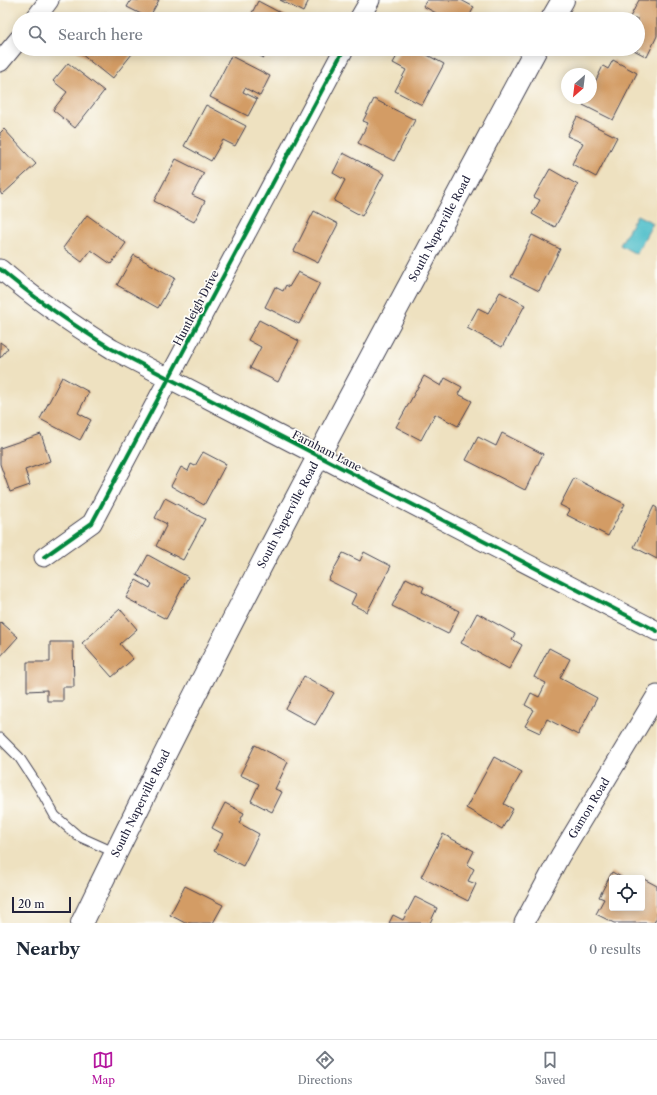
<!DOCTYPE html>
<style>
:root{--surface:#fff;--page:#f2f2f3;--text:#1f2937;--muted:#747a83;--line:#e0e1e3;--accent:#b5179e}
body{margin:0;font-family:"Libre Caslon Text",serif;background:var(--page);color:var(--text)}
.controls{position:absolute;right:12px;bottom:12px;display:grid;overflow:hidden;border-radius:4px;box-shadow:0 2px 10px #0003}
.controls button{width:36px;height:36px;display:grid;place-items:center;padding:0;border:0;border-bottom:1px solid var(--line);background:var(--surface);color:var(--text);font:20px sans-serif}
.compass{position:absolute;left:561px;top:68px;width:36px;height:36px;border-radius:50%;background:var(--surface);box-shadow:0 2px 10px #0003;rotate:208deg}
.scale{position:absolute;left:12px;bottom:10px;width:59px;box-sizing:border-box;padding-left:4px;border:2px solid #22223b;border-top:0;font-size:11px;line-height:14px;white-space:nowrap;color:#22223b;-webkit-text-stroke:3px #fdfcf7;paint-order:stroke}
.list{margin:0;padding:0;list-style:none}
h2{display:flex;justify-content:space-between;align-items:center;height:52px;margin:0;padding:0 16px;font-size:17px}
h2 small{font-size:13px;font-weight:400;color:var(--muted)}
.icon{flex:none;width:22px;height:22px;fill:none;stroke:currentColor;stroke-width:2;stroke-linecap:round;stroke-linejoin:round}
.map{position:relative;flex:none;width:657px;height:923px;overflow:hidden}
.search{position:absolute;background:var(--surface);box-shadow:0 2px 10px #0003;left:12px;right:12px;top:12px;height:44px;display:flex;align-items:center;gap:10px;box-sizing:border-box;padding:0 14px;border-radius:22px;color:var(--muted);font-size:15px}
.sheet{height:116px;background:var(--surface)}
nav{display:flex;justify-content:space-around;align-items:center;box-sizing:border-box;height:56px;border-top:1px solid var(--line);background:var(--surface);font-size:11px;color:var(--muted)}
nav a{display:grid;justify-items:center;gap:2px}
nav .on{color:var(--accent)}
.map>svg:first-child{display:block}
.water{fill:#52c0cb;stroke:#3a7183}
.building{fill:#d39c65}
.lines{fill:none;stroke-linecap:round;stroke-linejoin:round}
.lane-casing{stroke:#413f4f;stroke-width:11}
.street-casing{stroke:#413f4f;stroke-width:21}
.secondary-casing{stroke:#413f4f;stroke-width:24}
.lane{stroke:#fff;stroke-width:9}
.street{stroke:#fff;stroke-width:19}
.secondary{stroke:#fff;stroke-width:22}
.cycleway-casing{stroke:#fdfcf7;stroke-width:6}
.cycleway{stroke:#00873e;stroke-width:4}
.labels{text-anchor:middle;dominant-baseline:central;stroke-width:3.5;stroke-linejoin:round;paint-order:stroke}
.street-label{font-size:11px;fill:#22223b;stroke:#fdfcf7}
</style>
<div class="map">
<svg width="657" height="923" viewBox="0 0 657 923">
<rect width="100%" height="100%" fill="#fdfcf7"/>
<filter id="ink" filterUnits="userSpaceOnUse"><feTurbulence type="fractalNoise" baseFrequency=".025" numOctaves="2"/><feDisplacementMap in="SourceGraphic" scale="8" xChannelSelector="R" yChannelSelector="G"/><feConvolveMatrix kernelMatrix="1 2 1 2 8 2 1 2 1" color-interpolation-filters="sRGB"/></filter>
<filter id="wash" filterUnits="userSpaceOnUse"><feTurbulence type="fractalNoise" baseFrequency=".012" numOctaves="4" result="noise"/><feDisplacementMap in="SourceGraphic" scale="16" xChannelSelector="R" yChannelSelector="G"/><feGaussianBlur stdDeviation="0.9" result="paint"/><feColorMatrix in="noise" values="0 0 0 0 0 0 0 0 0 0 0 0 0 0 0 0 0 1.4 0 .05"/><feComposite in="paint" operator="in"/></filter>
<g filter="url(#wash)">
<rect width="100%" height="100%" fill="#eee1c0"/>
<path class="water" d="M637 215 653 223 636 254 620 245Z"/>
<g id="blocks">
<path class="building" d="M131 0H159L149 18 127 7Z
M280 0H309L303 12Z
M427 0H461L474 7 468 19H432L436 13 423 6Z
M639 0H657V36L647 57 632 49H638V19H629Z
M258 1 292 19H249Z
M105 13 113 19H100Z
M78 49H136L112 79 76 50Z
M247 49H268L264 58Z
M401 49H416L444 64 422 105 395 91 406 70 393 63Z
M231 56 270 76 260 96 245 88 243 92 257 99 248 116 210 97Z
M613 60 637 73 613 120 583 105 587 98H591V90L603 66 608 69Z
M68 63 104 91 75 128 53 110 67 92 53 81Z
M374 99 415 120 394 161 358 143 368 123 363 121Z
M206 105 246 126 235 146 223 140 211 161 184 146Z
M577 117 617 137 596 177 572 164 583 143 567 136Z
M4 129 36 164 2 195 0 192V133Z
M343 153 384 174 362 216 334 201 345 180 333 173Z
M176 159 204 173 192 195 205 201 194 222 154 201Z
M550 169 578 185 555 227 532 214 540 200 534 197Z
M314 211 338 224 318 263 294 251Z
M87 215 126 243 111 264 91 250 82 262 63 248Z
M532 235 560 249 539 291 511 277Z
M134 255 175 278 158 308 117 285Z
M298 272 320 283 299 324 265 307 275 287 283 291 286 285 289 287Z
M500 292 525 305 502 347 467 328 478 308 488 313Z
M259 320 299 341 278 382 250 368 261 347 248 340Z
M0 342 8 348 0 358Z
M424 376 441 386 445 378 462 387 458 394 472 401 458 426 435 414 421 440 396 427Z
M62 377 89 392 78 413 91 420 80 440 40 419Z
M502 433 543 454 525 490 466 460 478 437 496 446Z
M41 434 50 461 25 470 30 485 10 492 0 464V448Z
M203 452 226 464 204 505 171 486 181 467 188 471 191 464 195 466Z
M574 478 625 504 608 536 567 515 570 510 560 505Z
M165 498 205 519 183 560 156 546 167 524 155 518Z
M654 506 657 508V559L634 547Z
M364 552 391 566 367 612 351 604 356 594 328 580 343 553 360 561Z
M148 555 188 577 166 619 126 598 136 580 150 588 152 584 137 575Z
M406 578 424 587 422 592 459 611 448 634 392 606Z
M120 609 137 629 120 644 133 659 112 677 82 643Z
M477 613 515 634 512 639 522 645 509 669 461 643Z
M1 622 18 637 0 657V623Z
M50 642H73L74 687H63V701H47V690L27 691V662H50Z
M549 648 570 659 560 678 597 698 578 735 547 719 540 733 525 726 534 710 525 705 531 693 539 697 546 683 534 677Z
M304 676 334 693 315 725 286 709Z
M255 745 288 762 275 789 282 792 272 812 251 801 259 784 240 775Z
M494 757 522 772 504 804 513 809 502 829 466 808Z
M225 803 244 813 239 823 259 834 243 866 214 851 223 834 212 828Z
M443 834 474 851 467 865 474 869 468 881 476 884 468 901 421 877Z
M612 872 623 878H612V908H642V878L657 886V917L654 923H614L596 914 604 899 599 897Z
M185 886 223 905 213 923H185L170 915Z
M415 897 437 908 430 923H389L393 915 403 920Z"/>
</g>
</g>
<g filter="url(#ink)">
<use href="#blocks" fill-opacity="0" stroke="#413f4f" stroke-width="1"/>
<g class="lines">
<g class="lane-casing">
<path id="lane" d="M0 738 19 757 40 789 55 816 78 836 116 853"/>
</g>
<g class="street-casing">
<g id="street">
<path d="M35 19 49 0"/>
<path d="M359 19 370 0"/>
<path d="M0 62 19 39"/>
<path d="M0 269C35 299 73 325 112 349L657 631"/>
<path d="M44 557 92 523 344 49"/>
<path id="s1" d="M524 923 560 856 657 695"/>
</g>
</g>
<g class="secondary-casing">
<g id="secondary">
<path d="M552 19 563 0"/>
<path id="s2" d="M82 923C224 627 381 338 536 49"/>
</g>
</g>
<use href="#lane" class="lane"/>
<use href="#street" class="street"/>
<use href="#secondary" class="secondary"/>
<g class="cycleway-casing">
<path id="cycleway" d="M0 269C35 299 73 325 112 349L657 631
M44 557 92 523 344 49"/>
</g>
<use href="#cycleway" class="cycleway"/>
</g>
</g>
<g class="labels">
<g class="street-label">
<text stroke="none"><textPath href="#s2" startOffset="781">South Naperville Road</textPath></text>
<text transform="translate(196 308) rotate(-62)">Huntleigh Drive</text>
<text transform="translate(327 451) rotate(27)">Farnham Lane</text>
<text stroke="none"><textPath href="#s2" startOffset="457">South Naperville Road</textPath></text>
<text stroke="none"><textPath href="#s2" startOffset="133">South Naperville Road</textPath></text>
<text stroke="none"><textPath href="#s1" startOffset="132">Gamon Road</textPath></text>
</g>
</g>
</svg>
<div class="controls">
<button><svg class="icon" aria-label="locate" viewBox="0 0 24 24"><circle cx="12" cy="12" r="6"/><path d="M12 2v4M12 18v4M2 12h4M18 12h4"/></svg></button>
</div>
<svg class="compass" viewBox="-18 -18 36 36"><path d="M0-13l5 13h-10z" fill="#e53935"/><path d="M0 13l5-13h-10z" fill="#747a83"/></svg>
<div class="scale">20 m</div>
<div class="search"><svg class="icon" aria-label="search" viewBox="0 0 24 24"><circle cx="10" cy="10" r="6"/><path d="M15 15l6 6"/></svg>Search here</div>
</div>
<section class="sheet">
<h2>Nearby<small>0 results</small></h2>
<ul class="list">
</ul>
</section>
<nav>
<a class="on"><svg class="icon" aria-label="map" viewBox="0 0 24 24"><path d="M3 6l6-2 6 2 6-2v14l-6 2-6-2-6 2zM9 4v14M15 6v14"/></svg>Map</a>
<a><svg class="icon" aria-label="directions" viewBox="0 0 24 24"><path d="M12 3l9 9-9 9-9-9zM9 14v-3h6M13 9l2 2-2 2"/></svg>Directions</a>
<a><svg class="icon" aria-label="saved" viewBox="0 0 24 24"><path d="M7 4h10v16l-5-4-5 4z"/></svg>Saved</a>
</nav>
